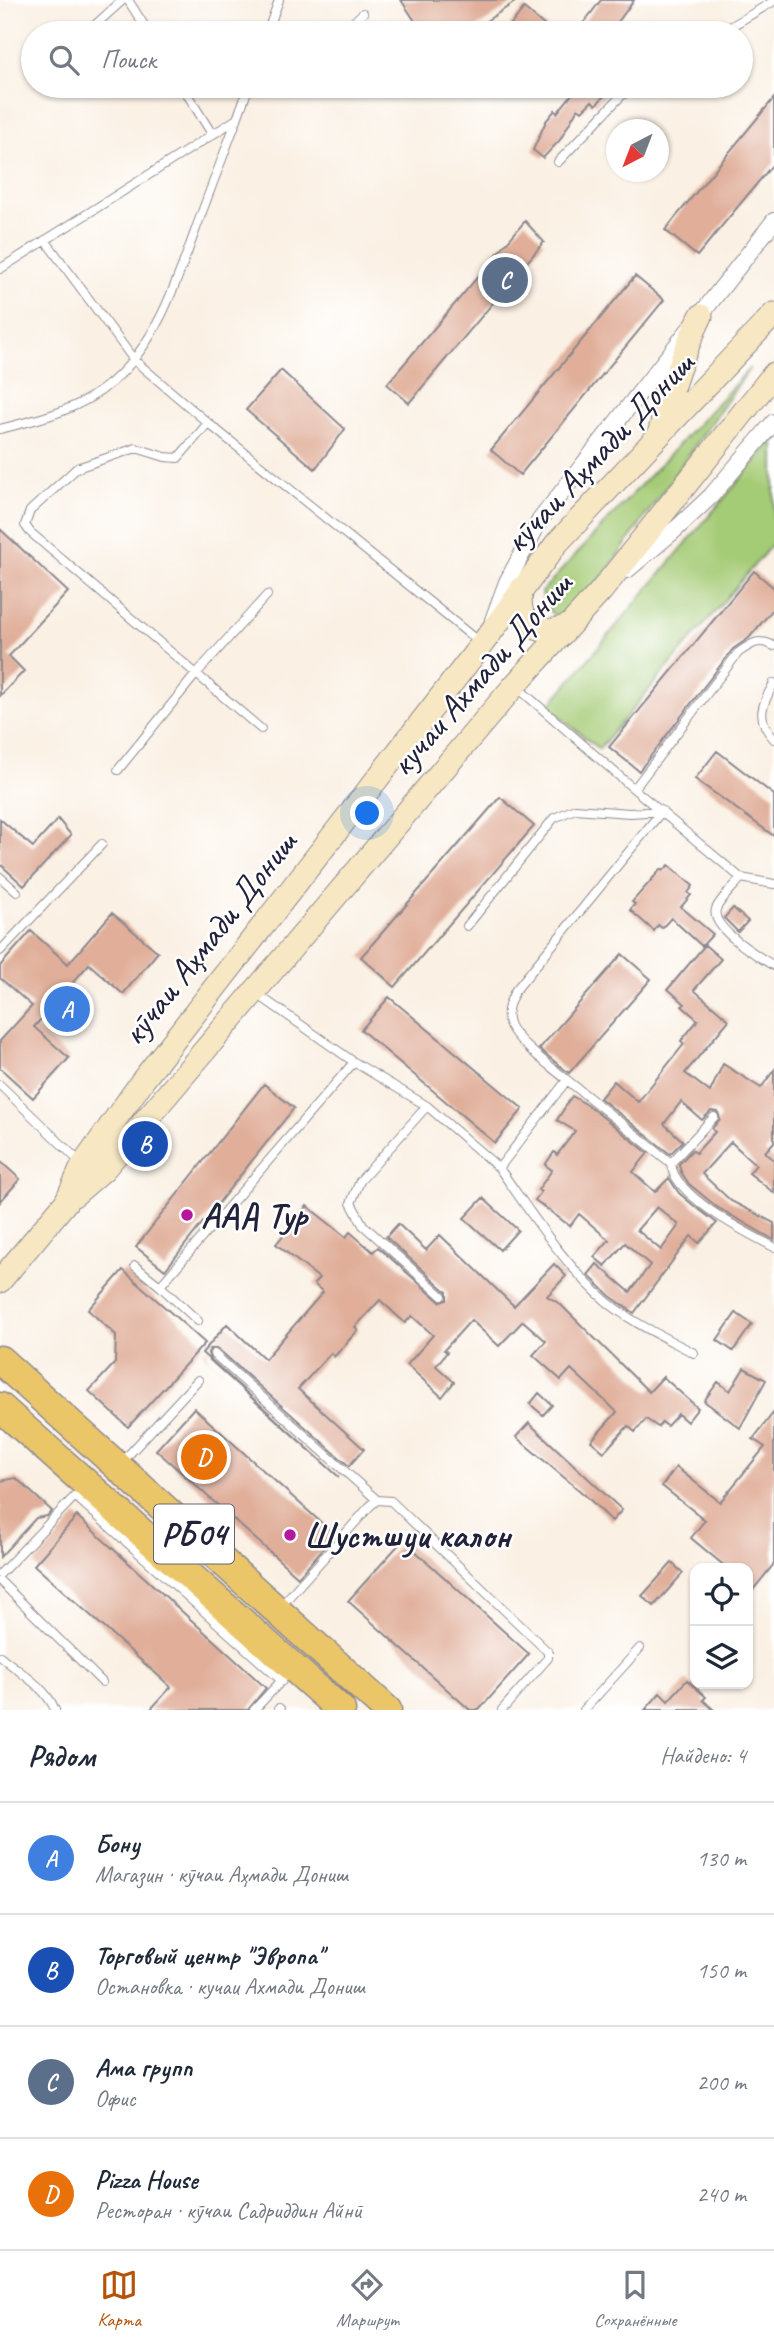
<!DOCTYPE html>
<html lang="ru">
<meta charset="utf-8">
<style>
:root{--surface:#fff;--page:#f6f6f7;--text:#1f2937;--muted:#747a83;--line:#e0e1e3;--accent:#b45309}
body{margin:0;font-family:Caveat,sans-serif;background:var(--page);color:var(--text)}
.controls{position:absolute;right:21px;bottom:21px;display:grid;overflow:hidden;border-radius:14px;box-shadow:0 2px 5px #0004}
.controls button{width:63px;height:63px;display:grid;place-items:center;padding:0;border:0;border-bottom:2px solid var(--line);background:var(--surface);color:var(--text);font:35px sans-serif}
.compass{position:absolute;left:606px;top:119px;width:63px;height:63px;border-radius:50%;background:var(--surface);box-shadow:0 2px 5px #0004;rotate:222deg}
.you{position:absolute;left:368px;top:814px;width:24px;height:24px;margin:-18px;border:5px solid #fff;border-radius:50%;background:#1a73e8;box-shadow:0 0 0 10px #1a73e833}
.badge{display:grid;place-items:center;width:46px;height:46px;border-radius:50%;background:var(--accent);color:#fff;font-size:23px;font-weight:700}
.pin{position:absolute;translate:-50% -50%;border:4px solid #fff;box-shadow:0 2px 7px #0006}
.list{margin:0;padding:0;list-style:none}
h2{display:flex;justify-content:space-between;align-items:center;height:91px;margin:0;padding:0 28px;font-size:30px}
h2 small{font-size:23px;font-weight:400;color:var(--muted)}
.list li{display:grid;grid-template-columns:46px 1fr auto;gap:21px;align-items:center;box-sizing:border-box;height:112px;padding:0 28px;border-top:2px solid var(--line)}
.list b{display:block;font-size:26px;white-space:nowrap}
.list p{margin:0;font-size:23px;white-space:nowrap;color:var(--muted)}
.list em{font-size:23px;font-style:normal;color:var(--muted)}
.icon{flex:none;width:38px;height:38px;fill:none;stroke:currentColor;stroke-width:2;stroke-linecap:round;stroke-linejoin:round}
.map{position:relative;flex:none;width:774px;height:1710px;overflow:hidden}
.search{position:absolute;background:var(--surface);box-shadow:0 2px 5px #0004;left:21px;right:21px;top:21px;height:77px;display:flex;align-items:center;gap:18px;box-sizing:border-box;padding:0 24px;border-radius:38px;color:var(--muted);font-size:26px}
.sheet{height:539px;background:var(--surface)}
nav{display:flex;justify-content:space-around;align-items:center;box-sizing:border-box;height:98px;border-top:2px solid var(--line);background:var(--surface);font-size:19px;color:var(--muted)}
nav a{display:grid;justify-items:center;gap:4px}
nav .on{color:var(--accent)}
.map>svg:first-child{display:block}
.green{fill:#a4cb75;stroke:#637658;stroke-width:2}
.building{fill:#e0ae99;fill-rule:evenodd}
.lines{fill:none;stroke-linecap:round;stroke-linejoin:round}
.lane-casing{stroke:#8e898f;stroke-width:10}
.street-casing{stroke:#8e898f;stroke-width:18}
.secondary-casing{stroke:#8e898f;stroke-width:25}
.highway-casing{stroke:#8e898f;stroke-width:31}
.lane{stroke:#fff;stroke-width:8}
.street{stroke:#fff;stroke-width:16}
.secondary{stroke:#f7e8c3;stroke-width:23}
.highway{stroke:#ebc669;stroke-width:28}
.poi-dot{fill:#b5179e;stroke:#fff;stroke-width:2.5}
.labels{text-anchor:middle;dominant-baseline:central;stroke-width:5;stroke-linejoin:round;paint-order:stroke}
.shield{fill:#fff;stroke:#646476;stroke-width:2}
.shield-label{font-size:33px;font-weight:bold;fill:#22223b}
.street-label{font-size:35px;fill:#22223b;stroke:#fff}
.poi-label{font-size:35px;font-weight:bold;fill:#22223b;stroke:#fff;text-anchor:start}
</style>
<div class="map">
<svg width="774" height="1710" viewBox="0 0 774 1710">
<rect width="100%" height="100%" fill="#fff"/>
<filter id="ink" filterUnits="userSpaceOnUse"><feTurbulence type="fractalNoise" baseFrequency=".0143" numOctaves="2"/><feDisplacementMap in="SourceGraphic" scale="14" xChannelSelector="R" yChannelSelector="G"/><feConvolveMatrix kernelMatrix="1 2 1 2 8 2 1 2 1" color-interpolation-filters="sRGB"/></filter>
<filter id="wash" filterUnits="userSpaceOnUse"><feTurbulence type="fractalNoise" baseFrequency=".00686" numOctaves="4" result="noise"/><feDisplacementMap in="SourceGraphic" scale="28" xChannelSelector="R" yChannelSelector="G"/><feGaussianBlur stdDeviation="1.57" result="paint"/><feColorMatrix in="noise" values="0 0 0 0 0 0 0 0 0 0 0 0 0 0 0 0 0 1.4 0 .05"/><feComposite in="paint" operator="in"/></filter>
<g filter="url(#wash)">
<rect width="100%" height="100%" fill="#faf0e3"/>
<path class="green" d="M750 368 592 592 565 619C550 615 543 607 542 591Z
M774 439V542L599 749 548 707Z"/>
<g id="blocks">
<path class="building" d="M401 0H518L468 33H423Z
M601 0H634L610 33H576Z
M524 8 553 33H504Z
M575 86H613L596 105 592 101 582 111 578 108 560 140 543 158 533 150 546 121 555 110 557 113 577 88Z
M774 98V163L697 256 665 230Z
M525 221 544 242 409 403 387 384Z
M635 276 664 300 520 475 491 450Z
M281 370 345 429 315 469 246 410Z
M0 529 68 592 9 656 24 671 0 696Z
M754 571 774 588V608L749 638 733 649 639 771 609 747Z
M717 751 774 795V836L695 779Z
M500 797 534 826 395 987 361 957Z
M0 819 33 847 58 819 71 835 24 886 0 864Z
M669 865 693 886 688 893 691 895 681 907 713 934 702 946 671 918 662 928 658 925 654 931 630 910 635 904 632 902 661 869 663 871Z
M733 908 748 921 738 932 724 918Z
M112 913 158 952 123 994 89 964 34 1027 69 1058 33 1098 0 1068V1041L32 1006 0 978V966L31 931 68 964Z
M705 945 721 959 694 990 729 1020 685 1073 710 1092 723 1064 761 1088 774 1070V1142L765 1152 774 1160V1193L749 1173 756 1165 731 1142 702 1174 731 1201 774 1223V1240L717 1207 689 1184 681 1172 679 1164 692 1150 696 1153 715 1132 712 1129 720 1119 718 1112 711 1111 702 1120 681 1102 664 1124 683 1141 670 1154 600 1098 614 1081 638 1102 684 1044 681 1041 698 1020 682 1006 685 1004 668 989Z
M622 954 651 979 569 1073 539 1049Z
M389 997 523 1109 495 1143 361 1030Z
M264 1084 294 1108 165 1270 136 1247Z
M572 1096 589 1106 648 1153 633 1172 655 1192 669 1178 679 1193 693 1205 717 1223 699 1243 691 1236 634 1313 610 1296 588 1275 597 1264 630 1292 650 1265 625 1243 605 1266 594 1257 609 1240 579 1214 570 1226 535 1200 541 1192 538 1190 552 1170 545 1165 554 1152 557 1155 575 1131 557 1120ZM657 1207 679 1225 661 1250 637 1230Z
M0 1161 20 1179 0 1202Z
M483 1198 518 1230 500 1250 464 1218Z
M307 1206 346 1237 350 1232 373 1252 378 1247 440 1302 447 1300V1292L386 1237 398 1224 426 1250 440 1235 514 1306 554 1264 566 1276 547 1296 560 1304 649 1392 663 1377 698 1408 687 1422 678 1414 667 1426 662 1422 658 1427 646 1419 635 1432 628 1426 604 1452 591 1441 617 1412 571 1369 561 1380 533 1355 546 1341 523 1321 499 1346 471 1320 444 1350 447 1352 436 1366 454 1382 442 1397 407 1365 433 1335 412 1316 405 1323 380 1300 355 1327 358 1330 334 1357 331 1353 298 1389 364 1449 349 1466 218 1349H210L208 1353 210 1359 339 1477 202 1353 227 1324 265 1359 323 1292 314 1284 319 1278 276 1244Z
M123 1270 205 1343 128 1427 89 1391 115 1363 116 1335 88 1310Z
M736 1313 752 1324 733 1351 717 1340Z
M744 1368 766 1380 740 1428 704 1401 718 1382 730 1391Z
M539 1393 552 1405 543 1415 530 1404Z
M194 1408 335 1535 298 1577 156 1450Z
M774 1412V1564L748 1596V1568H727L691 1538 705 1520 662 1486 676 1467 720 1502 765 1447 753 1439Z
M529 1423 622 1510 612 1521 586 1496 516 1437Z
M16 1478 52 1511 47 1516 36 1518 0 1557V1481Z
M77 1516 266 1688 248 1710H150L171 1687 34 1565Z
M403 1540 529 1654 479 1710H470L348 1601Z
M672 1563 683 1573 654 1606 642 1596Z
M687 1680 706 1697 703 1700 714 1710H645L660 1693 668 1701Z"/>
</g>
</g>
<g filter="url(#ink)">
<use href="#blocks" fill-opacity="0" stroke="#8e898f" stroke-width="2"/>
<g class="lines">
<g class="lane-casing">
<path id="lane" d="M128 0 149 33
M86 33 123 0
M267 33 279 0
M342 33 363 13
M720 33 774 1
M182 86 212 134
M246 92 259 86
M558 162 621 96 634 86
M45 240 134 360 208 423 479 642
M0 269 237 119 249 86
M208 423 178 458 165 457 136 448 77 468 30 511 25 525 30 532 261 729
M0 429C40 419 80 410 112 382 156 344 175 286 194 234 208 195 223 157 237 119
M774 683C762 705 755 718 774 739
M517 687 634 789 738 653C752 643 758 638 774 646
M118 770 196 674 267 595
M634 789 741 878 774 884
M0 877 17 892
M741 878C734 887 720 899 716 909 710 929 760 957 774 966
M467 926 554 818 575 809 630 813 662 811
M0 951 102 844
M257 994 354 1062 427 1106 499 1168 567 1080 671 1163
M567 1080C552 1067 510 1038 508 1019 506 1009 511 1000 515 991L662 811
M0 1085 81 1163
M427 1106 360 1181 351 1203 363 1225 442 1296
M714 1117 671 1163C673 1196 747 1233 774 1247
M499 1168C532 1214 563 1264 606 1301 632 1323 664 1337 694 1353
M135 1266 160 1286
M198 1321 160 1286 354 1062
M214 1354 377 1500
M121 1463 198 1380
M75 1496 282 1681
M0 1574 78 1493
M0 1581 102 1682
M280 1607 369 1507 377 1500 391 1501 548 1652V1658L502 1710
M0 1656C19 1672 46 1687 55 1710
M279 1708 281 1710
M254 1710 283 1679
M584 1710 640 1648"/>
</g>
<g class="street-casing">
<path id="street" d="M627 570 677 528 711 496 774 422
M493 620 507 582 540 520 774 221"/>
</g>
<g class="secondary-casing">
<path id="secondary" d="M659 435C669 393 682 355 701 316
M522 588C514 621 536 639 568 626
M74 1195 104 1169 514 686 601 591 774 374
M0 1281 66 1202 83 1165 143 1080 482 644 557 543 774 314"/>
</g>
<g class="highway-casing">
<path id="highway" d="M0 1360 387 1710
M0 1407 341 1710"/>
</g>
<use href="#lane" class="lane"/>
<use href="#street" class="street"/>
<use href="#secondary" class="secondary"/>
<use href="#highway" class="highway"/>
</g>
</g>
<g class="poi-dot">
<circle cx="187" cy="1215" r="7"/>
<circle cx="290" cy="1535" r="7"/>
</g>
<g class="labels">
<rect class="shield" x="154" y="1504.5" width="80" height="59" rx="5"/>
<g class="shield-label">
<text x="194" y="1534">РБ04</text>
</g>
<g class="street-label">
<text transform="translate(599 452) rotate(-47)">кӯчаи Аҳмади Дониш</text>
<text transform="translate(481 674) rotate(-49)">кучаи Ахмади Дониш</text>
<text transform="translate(209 938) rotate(-52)">кӯчаи Аҳмади Дониш</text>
</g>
<g class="poi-label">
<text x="201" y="1215">ААА Тур</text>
<text x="304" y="1535">Шустшуи калон</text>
</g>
</g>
</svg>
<div class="controls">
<button><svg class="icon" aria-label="locate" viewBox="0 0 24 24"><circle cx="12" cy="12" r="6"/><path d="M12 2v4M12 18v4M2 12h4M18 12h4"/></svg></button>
<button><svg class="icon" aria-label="layers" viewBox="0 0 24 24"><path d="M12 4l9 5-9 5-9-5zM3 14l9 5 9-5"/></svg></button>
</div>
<svg class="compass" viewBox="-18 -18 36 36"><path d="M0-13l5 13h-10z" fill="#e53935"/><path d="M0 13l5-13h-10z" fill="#747a83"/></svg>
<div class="you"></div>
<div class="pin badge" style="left:67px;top:1009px;background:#3f7fe0">A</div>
<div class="pin badge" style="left:145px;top:1144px;background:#1a4fb4">B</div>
<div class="pin badge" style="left:505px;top:280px;background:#5c6f8a">C</div>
<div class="pin badge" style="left:204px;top:1457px;background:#e8710a">D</div>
<div class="search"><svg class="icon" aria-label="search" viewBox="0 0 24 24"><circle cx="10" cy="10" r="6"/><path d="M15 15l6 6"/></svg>Поиск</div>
</div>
<section class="sheet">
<h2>Рядом<small>Найдено: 4</small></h2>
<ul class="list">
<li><span class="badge" style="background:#3f7fe0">A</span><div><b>Бону</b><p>Магазин · кӯчаи Аҳмади Дониш</p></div><em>130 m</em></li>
<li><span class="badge" style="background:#1a4fb4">B</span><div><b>Торговый центр &quot;Эвропа&quot;</b><p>Остановка · кучаи Ахмади Дониш</p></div><em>150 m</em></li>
<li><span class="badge" style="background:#5c6f8a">C</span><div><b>Ама групп</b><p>Офис</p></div><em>200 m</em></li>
<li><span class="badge" style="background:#e8710a">D</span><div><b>Pizza House</b><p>Ресторан · кӯчаи Садриддин Айнӣ</p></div><em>240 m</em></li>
</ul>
</section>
<nav>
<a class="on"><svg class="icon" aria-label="map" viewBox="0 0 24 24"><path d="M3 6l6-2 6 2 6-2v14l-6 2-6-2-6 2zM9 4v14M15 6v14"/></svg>Карта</a>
<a><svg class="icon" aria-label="directions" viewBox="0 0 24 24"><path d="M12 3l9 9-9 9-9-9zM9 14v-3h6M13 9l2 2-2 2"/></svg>Маршрут</a>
<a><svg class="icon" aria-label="saved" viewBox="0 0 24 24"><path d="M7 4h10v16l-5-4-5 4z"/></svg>Сохранённые</a>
</nav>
